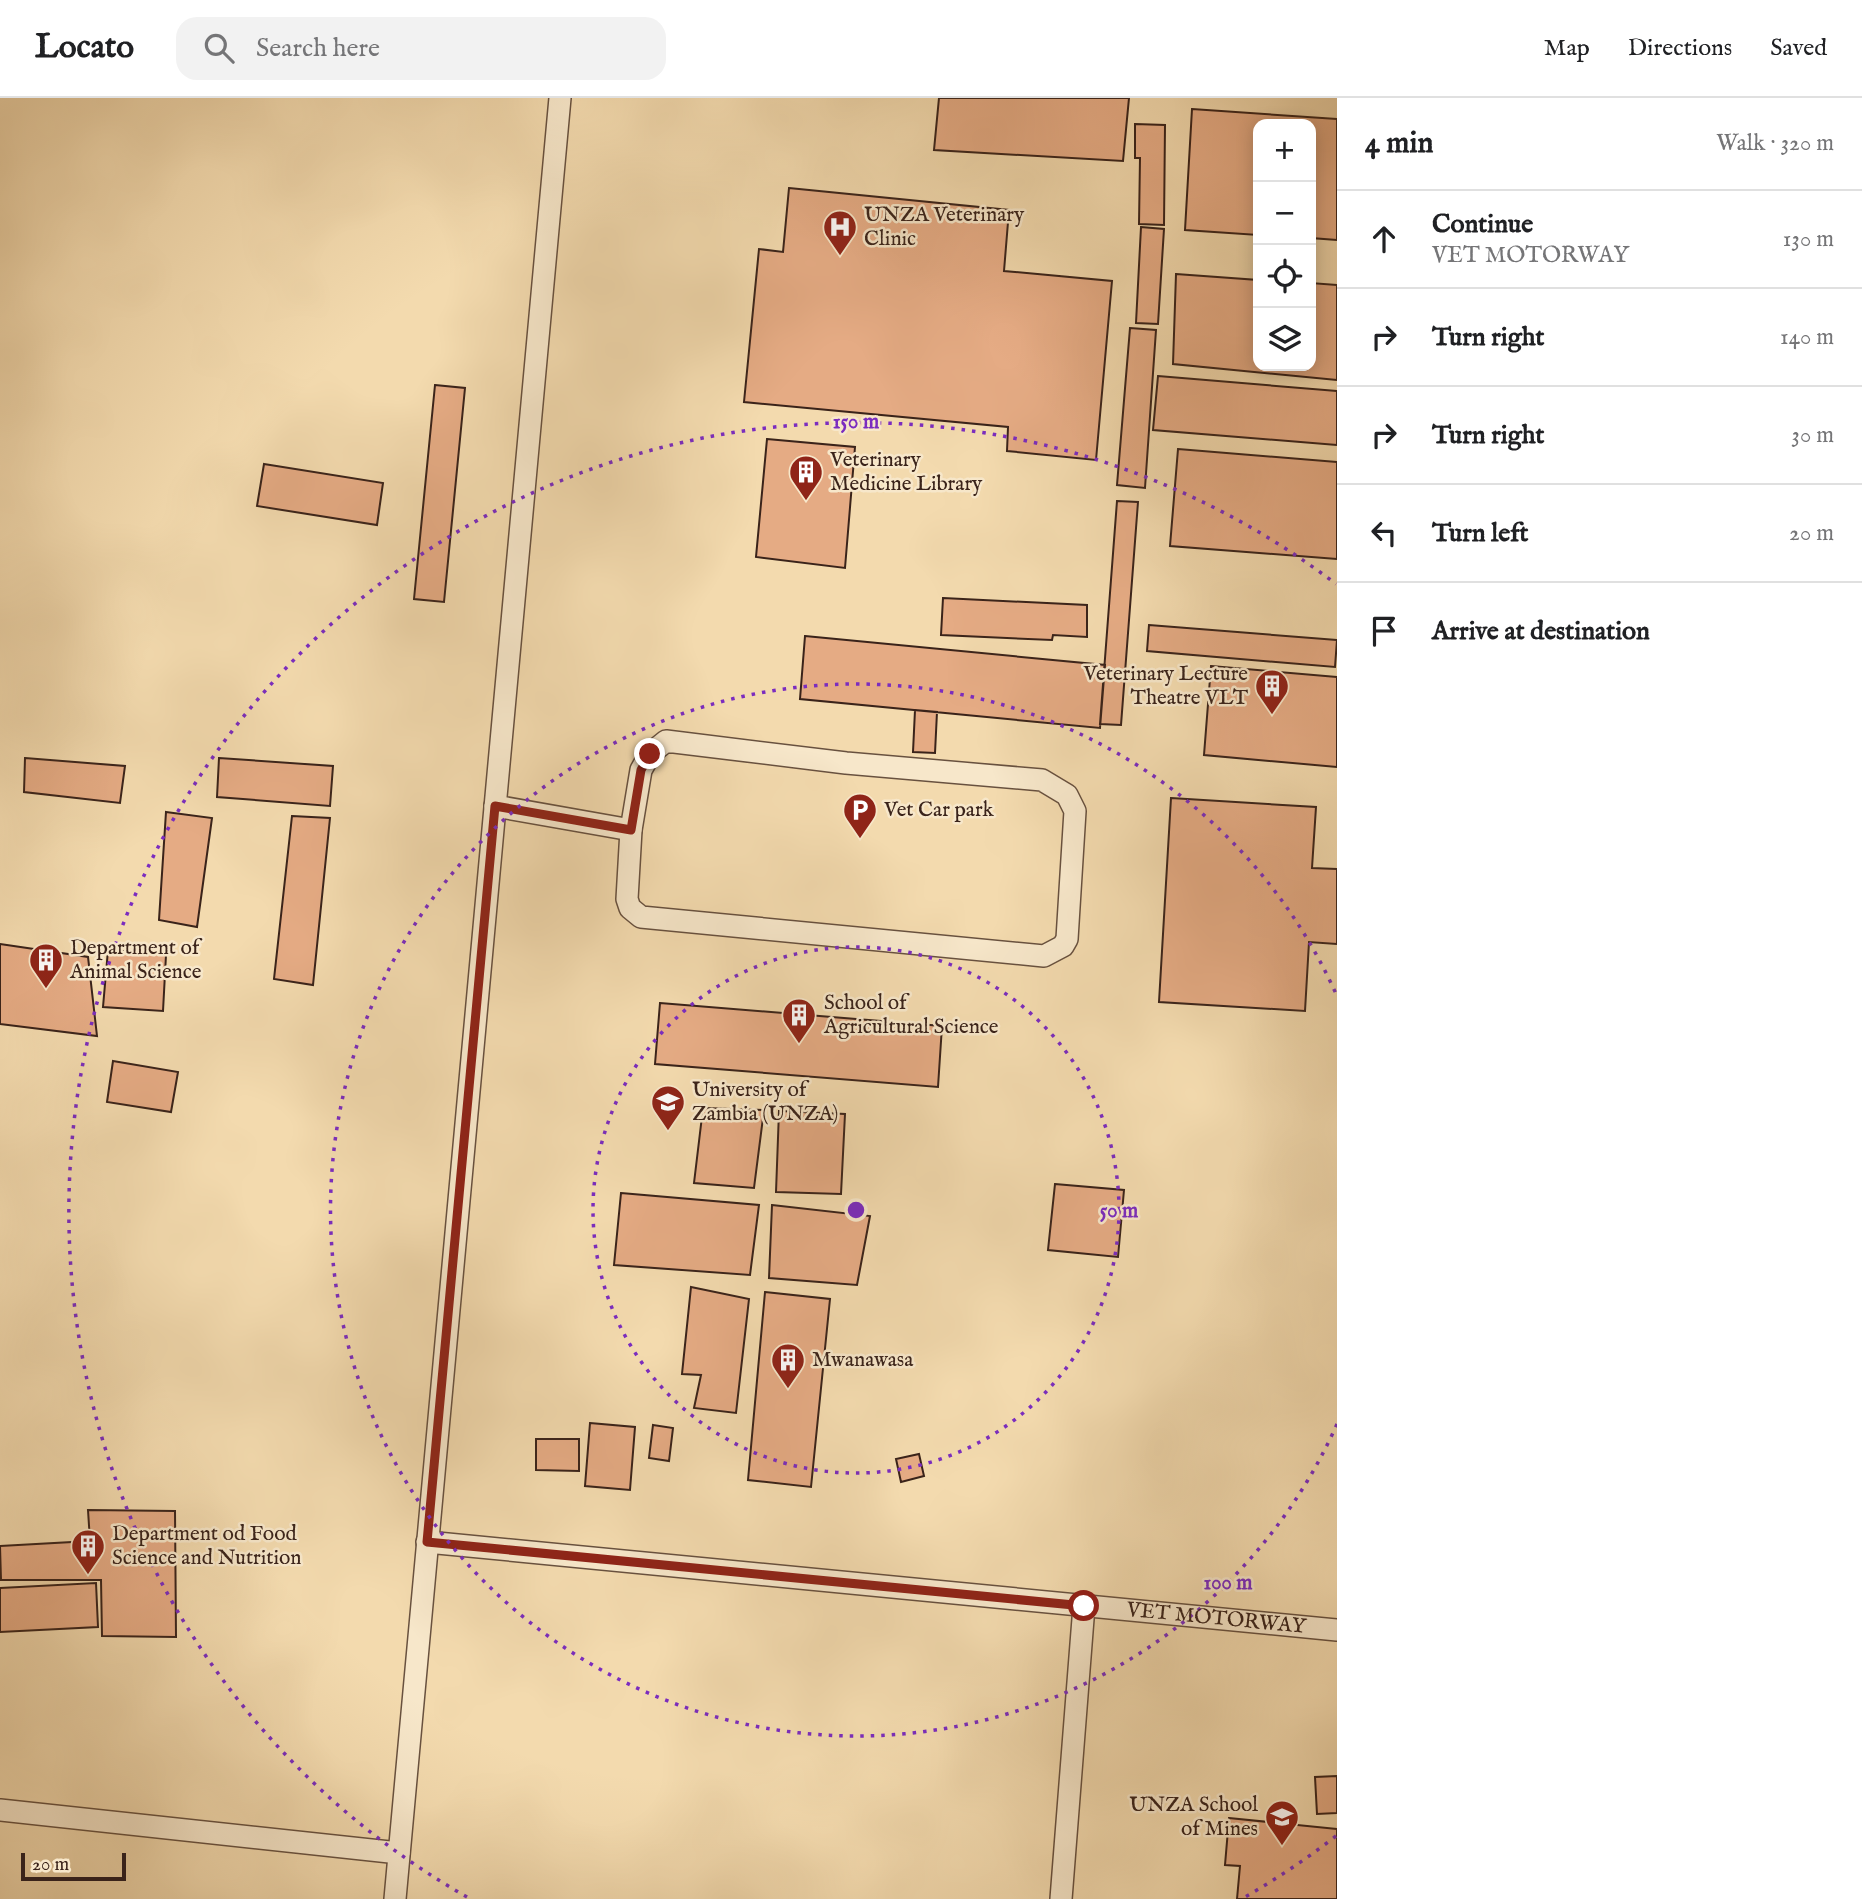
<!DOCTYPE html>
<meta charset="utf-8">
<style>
:root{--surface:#fff;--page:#f2f2f2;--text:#202124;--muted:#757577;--line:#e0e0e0}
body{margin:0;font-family:"IM FELL English",serif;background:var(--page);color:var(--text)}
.controls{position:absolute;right:21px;top:21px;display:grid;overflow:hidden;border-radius:14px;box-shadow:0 4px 18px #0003}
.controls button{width:63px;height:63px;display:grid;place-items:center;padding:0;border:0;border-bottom:2px solid var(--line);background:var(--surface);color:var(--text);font:35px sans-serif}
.scale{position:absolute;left:21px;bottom:18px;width:105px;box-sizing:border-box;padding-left:7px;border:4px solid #3a231a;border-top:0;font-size:19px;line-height:24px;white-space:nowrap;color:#3a231a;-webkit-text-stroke:5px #f7e7ca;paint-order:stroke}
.stop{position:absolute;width:21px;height:21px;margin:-16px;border:5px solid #8f2418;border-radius:50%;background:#fff}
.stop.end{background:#8f2418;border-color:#fff;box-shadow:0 2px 7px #0008}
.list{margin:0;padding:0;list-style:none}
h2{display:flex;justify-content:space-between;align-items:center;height:91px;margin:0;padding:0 28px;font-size:30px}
h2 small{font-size:23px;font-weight:400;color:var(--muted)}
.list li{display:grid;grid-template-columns:46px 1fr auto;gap:21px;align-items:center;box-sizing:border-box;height:98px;padding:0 28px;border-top:2px solid var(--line)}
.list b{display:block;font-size:26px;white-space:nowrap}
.list p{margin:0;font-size:23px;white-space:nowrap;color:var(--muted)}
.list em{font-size:23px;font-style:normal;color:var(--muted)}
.icon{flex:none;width:38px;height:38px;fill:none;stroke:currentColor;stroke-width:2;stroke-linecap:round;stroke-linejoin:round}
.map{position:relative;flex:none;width:1337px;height:1801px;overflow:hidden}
header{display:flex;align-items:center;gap:42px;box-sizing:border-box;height:98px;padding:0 35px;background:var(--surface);border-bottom:2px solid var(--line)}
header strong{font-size:33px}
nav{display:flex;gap:38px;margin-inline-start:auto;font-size:24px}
.search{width:490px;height:63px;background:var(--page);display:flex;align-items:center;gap:18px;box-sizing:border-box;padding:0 24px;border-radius:21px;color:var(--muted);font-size:26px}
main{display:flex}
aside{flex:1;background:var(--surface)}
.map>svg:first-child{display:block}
.building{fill:#e5ab84;stroke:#3a231a;stroke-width:2}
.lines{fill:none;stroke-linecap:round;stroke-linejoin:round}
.service-casing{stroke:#68513f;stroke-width:24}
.service{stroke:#f7e7ca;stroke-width:21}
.route{stroke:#8f2418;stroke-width:9}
.ring{fill:none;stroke:#7b2cbf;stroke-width:3.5;stroke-dasharray:3.5 7}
.labels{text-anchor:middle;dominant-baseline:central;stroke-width:5;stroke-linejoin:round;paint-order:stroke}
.poi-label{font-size:21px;fill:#3a231a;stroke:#f7e7ca;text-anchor:start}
.street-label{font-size:21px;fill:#3a231a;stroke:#f7e7ca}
.centre{fill:#7b2cbf;stroke:#f7e7ca;stroke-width:3.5}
.ring-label{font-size:21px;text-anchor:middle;font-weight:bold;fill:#7b2cbf;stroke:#f7e7ca;stroke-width:5;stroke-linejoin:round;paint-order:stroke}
</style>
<header>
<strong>Locato</strong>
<div class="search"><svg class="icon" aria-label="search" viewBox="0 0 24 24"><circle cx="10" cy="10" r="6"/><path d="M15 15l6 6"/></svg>Search here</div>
<nav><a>Map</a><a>Directions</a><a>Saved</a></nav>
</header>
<main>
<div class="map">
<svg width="1337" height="1801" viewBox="0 0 1337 1801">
<rect width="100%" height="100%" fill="#f3daae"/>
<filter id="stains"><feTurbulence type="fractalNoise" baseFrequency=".00286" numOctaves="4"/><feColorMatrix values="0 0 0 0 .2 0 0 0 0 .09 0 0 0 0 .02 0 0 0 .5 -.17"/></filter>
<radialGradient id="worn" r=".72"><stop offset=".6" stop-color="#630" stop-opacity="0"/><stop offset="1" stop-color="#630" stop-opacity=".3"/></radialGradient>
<path class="building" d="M939 0H1129L1123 63 934 52Z
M1192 11 1337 21V142L1311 140V26H1258V137L1185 132Z
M1135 26 1165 27 1164 127 1139 126 1140 60H1135Z
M789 90 1009 112 1004 173 1112 183 1096 362 1007 353 1008 329 744 304 759 151 783 154Z
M1141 129 1164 131 1158 226 1136 225Z
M1176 176 1258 182V268H1311V185L1337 187V282L1173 266Z
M1130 230 1156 232 1145 390 1117 387Z
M1158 278 1337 293V347L1153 332Z
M435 287 465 290 444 504 414 501Z
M767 341 855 349 845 470 756 459Z
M1178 351 1337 364V461L1170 448Z
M264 366 383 385 377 427 257 408Z
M1117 403 1138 404 1121 627 1100 626Z
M943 500 1087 507V539L1053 537 1052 542 941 537Z
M1149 527 1337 542 1335 569 1147 553Z
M805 538 1105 567 1100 630 800 601Z
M1211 568 1337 579V669L1204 657Z
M915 612 937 614 935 655 913 654Z
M25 660 125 668 120 705 24 694Z
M219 660 333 668 330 708 217 699Z
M1171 700 1316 709 1312 770 1337 771V846L1309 844 1305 913 1159 904Z
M166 714 212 720 197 829 159 822Z
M292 718 330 720 313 887 274 881Z
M0 846 88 859 97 938 0 926Z
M108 852 166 857 163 913 103 909Z
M660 905 942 928 938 989 655 966Z
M113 963 178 974 171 1014 107 1004Z
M703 1010 764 1012 754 1090 694 1085Z
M779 1013 845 1016 841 1096 776 1094Z
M1055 1086 1124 1092 1118 1159 1048 1152Z
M621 1095 759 1107 750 1177 614 1167Z
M772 1107 870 1118 857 1187 769 1180Z
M691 1189 749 1201 736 1315 694 1310 701 1277 682 1276Z
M765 1194 830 1201 811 1389 748 1382Z
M590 1325 635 1329 630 1392 585 1388Z
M653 1327 673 1330 669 1363 649 1360Z
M536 1341H579V1373L536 1372Z
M919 1356 924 1378 901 1384 896 1361Z
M88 1412 175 1413 176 1539 102 1538 101 1482H1L0 1448 90 1443Z
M96 1485 98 1529 0 1534V1490Z
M1337 1678V1715L1317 1716 1315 1679Z
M1229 1720 1337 1731V1801H1237L1240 1768 1225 1767Z"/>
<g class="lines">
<g class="service-casing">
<g id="service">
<path d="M666 643 846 665 1042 682 1067 697 1075 713 1067 841 1063 848 1044 858 641 819 630 810 627 801 631 732 641 672 650 656Z"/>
<path d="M495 708 631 732"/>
<path id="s1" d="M427 1444 1337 1532"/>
<path d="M0 1712 399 1755"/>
<path d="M395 1801 560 0"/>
<path d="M1061 1801 1084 1508"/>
</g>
</g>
<use href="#service" class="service"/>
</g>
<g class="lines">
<path class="route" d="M650 656 641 672 631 732 495 708 427 1444 1084 1508"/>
</g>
<g class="ring">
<circle cx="856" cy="1112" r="263"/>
<path d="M1337 1326A526 526 0 1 1 1337 898"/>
<path d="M1336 1738A789 789 0 0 1 1245 1799M467 1799A789 789 0 1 1 1336 486"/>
</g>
<defs>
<g id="hospital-pin" transform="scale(1.75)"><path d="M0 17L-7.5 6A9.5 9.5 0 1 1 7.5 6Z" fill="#8f2418" stroke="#f7e7ca"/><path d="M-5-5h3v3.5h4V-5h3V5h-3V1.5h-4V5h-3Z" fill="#fff"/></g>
<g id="building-pin" transform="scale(1.75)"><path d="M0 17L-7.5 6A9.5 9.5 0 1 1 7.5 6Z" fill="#8f2418" stroke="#f7e7ca"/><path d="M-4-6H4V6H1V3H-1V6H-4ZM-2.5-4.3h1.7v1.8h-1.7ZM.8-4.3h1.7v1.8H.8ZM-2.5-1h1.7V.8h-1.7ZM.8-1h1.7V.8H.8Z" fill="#fff"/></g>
<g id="parking-pin" transform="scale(1.75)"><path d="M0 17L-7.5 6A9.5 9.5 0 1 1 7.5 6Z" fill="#8f2418" stroke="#f7e7ca"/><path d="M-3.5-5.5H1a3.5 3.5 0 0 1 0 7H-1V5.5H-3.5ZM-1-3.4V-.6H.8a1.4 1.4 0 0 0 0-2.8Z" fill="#fff"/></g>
<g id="university-pin" transform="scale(1.75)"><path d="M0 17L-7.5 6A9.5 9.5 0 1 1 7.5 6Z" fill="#8f2418" stroke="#f7e7ca"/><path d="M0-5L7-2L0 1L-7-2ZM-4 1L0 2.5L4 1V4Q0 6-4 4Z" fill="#fff"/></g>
</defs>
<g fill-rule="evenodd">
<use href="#hospital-pin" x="840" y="129"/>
<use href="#building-pin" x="806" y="374"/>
<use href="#building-pin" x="1272" y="588"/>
<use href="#parking-pin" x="860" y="712"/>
<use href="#building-pin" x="46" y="862"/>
<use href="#building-pin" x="799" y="917"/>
<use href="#university-pin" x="668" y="1004"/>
<use href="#building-pin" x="788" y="1262"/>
<use href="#building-pin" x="88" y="1448"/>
<use href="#university-pin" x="1282" y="1719"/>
</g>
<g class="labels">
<g class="poi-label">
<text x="864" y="117">UNZA Veterinary<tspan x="864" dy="24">Clinic</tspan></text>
<text x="830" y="362">Veterinary<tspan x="830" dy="24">Medicine Library</tspan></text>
<text x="1248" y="576" text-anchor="end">Veterinary Lecture<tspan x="1248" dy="24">Theatre VLT</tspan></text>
<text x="884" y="712">Vet Car park</text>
<text x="70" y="850">Department of<tspan x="70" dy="24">Animal Science</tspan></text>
<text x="824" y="905">School of<tspan x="824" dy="24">Agricultural Science</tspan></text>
<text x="692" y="992">University of<tspan x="692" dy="24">Zambia (UNZA)</tspan></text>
<text x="812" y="1262">Mwanawasa</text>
<text x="112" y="1436">Department od Food<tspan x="112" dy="24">Science and Nutrition</tspan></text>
<text x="1258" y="1707" text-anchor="end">UNZA School<tspan x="1258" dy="24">of Mines</tspan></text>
</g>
<g class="street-label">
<text stroke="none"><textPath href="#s1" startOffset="793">VET MOTORWAY</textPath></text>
</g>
</g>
<circle cx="856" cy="1112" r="10" class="centre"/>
<g class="ring-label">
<text x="856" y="330">150 m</text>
<text x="1119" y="1119">50 m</text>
<text x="1228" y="1491">100 m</text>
</g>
<rect width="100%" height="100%" filter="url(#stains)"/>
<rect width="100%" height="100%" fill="url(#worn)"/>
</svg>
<div class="controls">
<button>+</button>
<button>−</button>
<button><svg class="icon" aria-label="locate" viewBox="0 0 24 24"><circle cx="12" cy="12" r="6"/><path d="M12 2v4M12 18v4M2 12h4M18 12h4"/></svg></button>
<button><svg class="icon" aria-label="layers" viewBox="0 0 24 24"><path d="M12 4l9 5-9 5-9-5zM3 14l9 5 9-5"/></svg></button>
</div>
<div class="scale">20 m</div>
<div class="stop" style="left:1084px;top:1508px"></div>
<div class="stop end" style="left:650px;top:656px"></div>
</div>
<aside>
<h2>4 min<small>Walk · 320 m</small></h2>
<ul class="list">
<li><svg class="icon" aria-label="ahead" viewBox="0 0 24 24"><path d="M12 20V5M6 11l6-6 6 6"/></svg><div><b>Continue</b><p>VET MOTORWAY</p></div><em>130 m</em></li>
<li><svg class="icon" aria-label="right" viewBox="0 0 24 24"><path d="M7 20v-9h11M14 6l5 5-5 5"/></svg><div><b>Turn right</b></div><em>140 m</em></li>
<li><svg class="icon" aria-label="right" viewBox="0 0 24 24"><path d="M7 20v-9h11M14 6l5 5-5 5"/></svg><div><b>Turn right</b></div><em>30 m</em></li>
<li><svg class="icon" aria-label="left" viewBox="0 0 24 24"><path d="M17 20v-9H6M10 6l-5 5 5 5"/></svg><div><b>Turn left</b></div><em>20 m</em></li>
<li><svg class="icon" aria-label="arrive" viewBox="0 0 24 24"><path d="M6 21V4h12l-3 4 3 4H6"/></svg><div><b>Arrive at destination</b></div></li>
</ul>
</aside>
</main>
